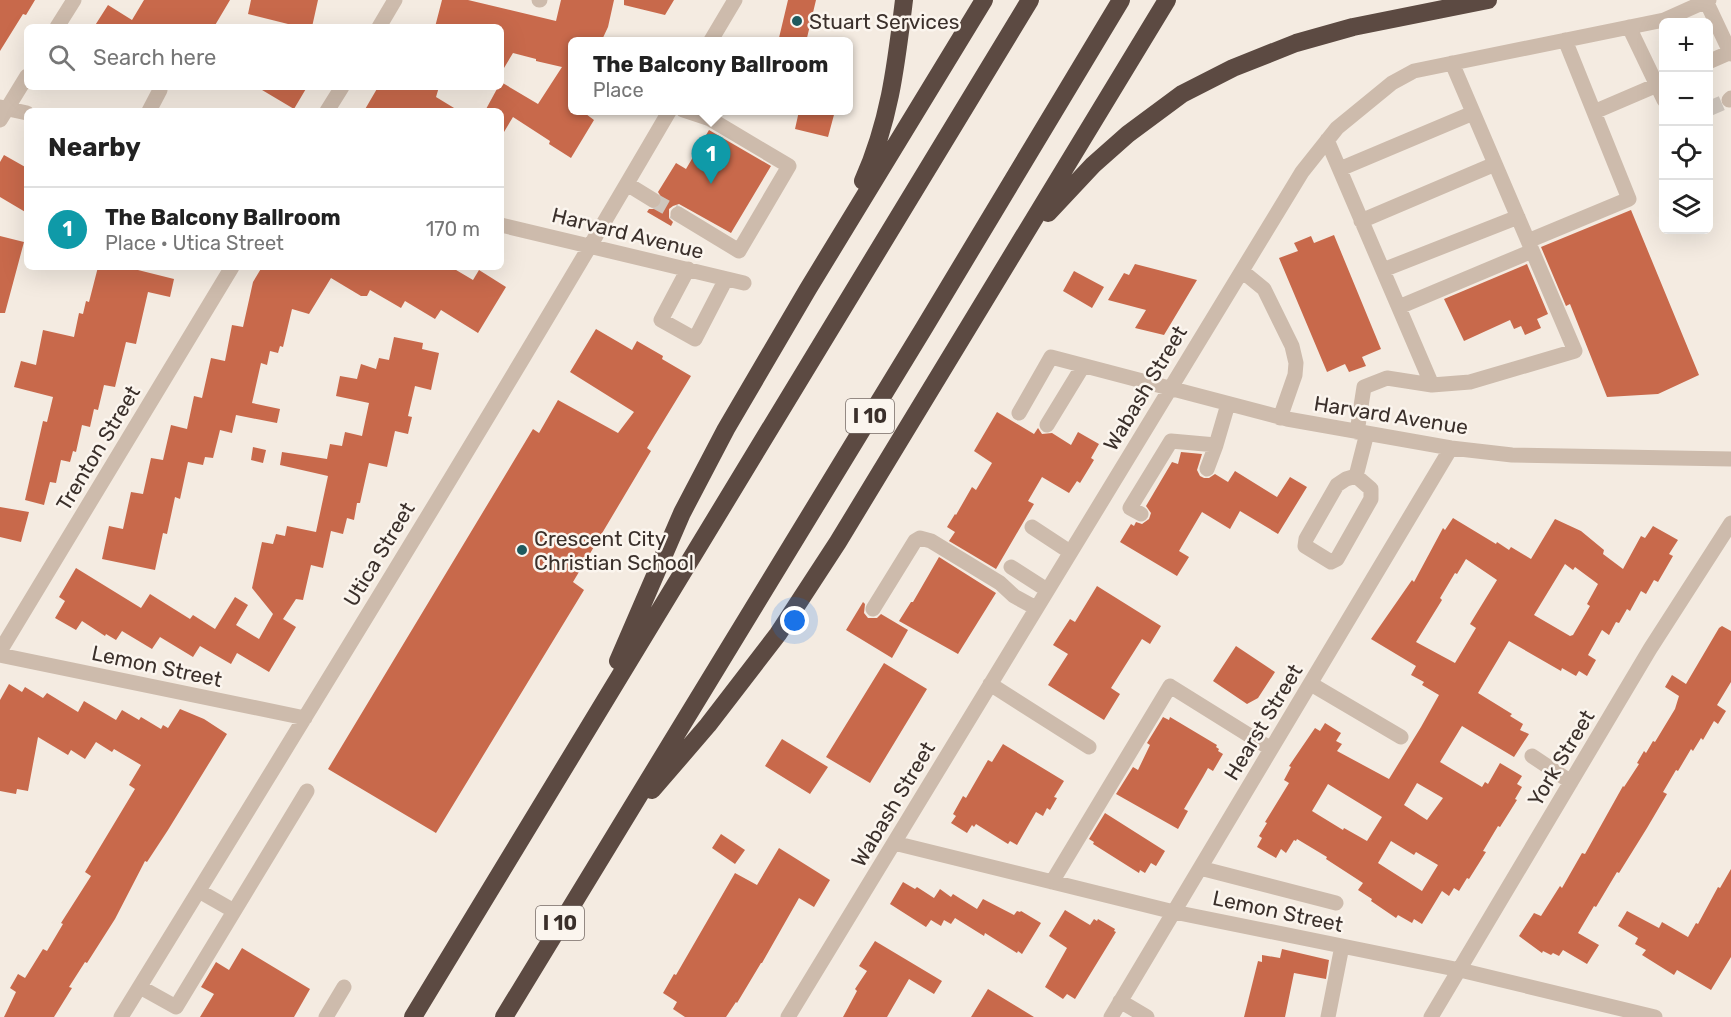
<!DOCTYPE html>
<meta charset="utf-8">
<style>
:root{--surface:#fff;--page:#f2f2f2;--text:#222;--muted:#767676;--line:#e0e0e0;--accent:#0f766e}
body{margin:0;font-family:Rubik,sans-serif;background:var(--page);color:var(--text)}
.controls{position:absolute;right:18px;top:18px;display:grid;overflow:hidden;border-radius:9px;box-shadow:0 6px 24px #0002}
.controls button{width:54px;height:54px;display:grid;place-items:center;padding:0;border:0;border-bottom:2px solid var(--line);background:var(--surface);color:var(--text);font:30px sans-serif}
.you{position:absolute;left:795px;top:621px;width:21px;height:21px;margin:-15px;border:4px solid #fff;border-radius:50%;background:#1a73e8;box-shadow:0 0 0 9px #1a73e833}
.badge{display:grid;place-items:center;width:39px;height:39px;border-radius:50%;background:var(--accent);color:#fff;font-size:20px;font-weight:700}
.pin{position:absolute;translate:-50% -50px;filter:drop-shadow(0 2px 3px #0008)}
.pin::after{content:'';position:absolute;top:32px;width:21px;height:18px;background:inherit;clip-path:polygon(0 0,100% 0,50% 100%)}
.popup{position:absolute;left:568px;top:37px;width:285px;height:78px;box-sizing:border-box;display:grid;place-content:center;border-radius:9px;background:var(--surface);filter:drop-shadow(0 2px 4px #0005);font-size:20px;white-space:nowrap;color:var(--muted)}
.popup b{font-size:22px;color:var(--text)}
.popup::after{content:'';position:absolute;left:50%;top:100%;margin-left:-12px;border:12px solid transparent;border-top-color:var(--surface)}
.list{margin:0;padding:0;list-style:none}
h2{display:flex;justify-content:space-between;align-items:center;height:78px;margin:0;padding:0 24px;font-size:26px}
h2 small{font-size:20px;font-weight:400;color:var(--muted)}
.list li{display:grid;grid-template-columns:39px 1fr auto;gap:18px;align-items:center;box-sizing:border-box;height:84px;padding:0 24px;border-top:2px solid var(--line)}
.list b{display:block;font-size:22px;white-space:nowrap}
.list p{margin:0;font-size:20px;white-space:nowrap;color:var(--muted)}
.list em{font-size:20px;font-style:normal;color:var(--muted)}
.icon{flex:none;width:33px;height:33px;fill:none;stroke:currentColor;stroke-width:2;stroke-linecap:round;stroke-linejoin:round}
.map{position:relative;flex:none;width:1731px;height:1017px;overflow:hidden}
.search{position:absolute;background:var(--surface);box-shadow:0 6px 24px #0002;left:24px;top:24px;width:480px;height:66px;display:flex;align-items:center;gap:15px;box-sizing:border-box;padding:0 21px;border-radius:9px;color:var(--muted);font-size:22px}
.panel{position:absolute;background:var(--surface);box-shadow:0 6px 24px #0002;left:24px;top:108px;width:480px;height:162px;border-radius:9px}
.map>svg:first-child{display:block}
.building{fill:#c8694b;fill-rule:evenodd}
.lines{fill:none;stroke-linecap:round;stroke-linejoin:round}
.minor-tunnel{stroke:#cfc6bd;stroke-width:15;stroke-dasharray:15 8;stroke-linecap:butt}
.minor{stroke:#cdbbac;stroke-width:15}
.highway{stroke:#5c4a42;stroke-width:18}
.poi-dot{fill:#1f5a5e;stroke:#fbf5ee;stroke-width:2}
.labels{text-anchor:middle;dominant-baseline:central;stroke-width:5;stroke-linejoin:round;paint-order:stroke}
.shield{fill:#fbf5ee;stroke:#756b66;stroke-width:1.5}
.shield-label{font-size:20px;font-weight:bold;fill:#3b302b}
.poi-label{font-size:21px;fill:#3b302b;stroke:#fbf5ee;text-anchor:start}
.street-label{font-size:21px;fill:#3b302b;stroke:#fbf5ee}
</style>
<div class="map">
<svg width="1731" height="1017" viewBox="0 0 1731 1017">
<rect width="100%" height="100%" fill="#f4ebe1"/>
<path class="building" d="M0 0H35L26 15 23 14 0 51Z
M144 0H230L214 27H94L108 5 132 20Z
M251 0H318L312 27H300L248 14Z
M442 0H468L556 21 561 0H614L608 27 601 42H573V111H582L594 120 571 158 549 144 550 141 513 117 501 137V111H485L498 87H501V82L538 104 562 67 536 61V59L513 53 501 73V27H435Z
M624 0H674L665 15 624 5Z
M788 0H816L806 42H778Z
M257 87H307L294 109Z
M378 87H439L436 97 459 111H364Z
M799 111H835L828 137 795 129Z
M709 130 771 166 731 233 679 204 673 206 669 209V218L673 222 671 226 647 212 649 209H657L661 206 663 200 658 192 676 163 686 169Z
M4 155 27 168V213L0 197V162Z
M1631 210 1699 375 1658 394 1607 397 1570 304 1566 306 1541 247Z
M1334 235 1381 349 1362 357 1366 366 1349 372 1345 364 1327 372 1279 258 1298 251 1294 243 1311 236 1314 243Z
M0 236 24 242 5 313H0Z
M1135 264 1197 280 1164 335 1135 328 1146 310 1108 300 1124 273 1129 275Z
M1527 264 1548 314 1537 319 1541 328 1525 335 1521 326 1514 329 1510 320 1464 341 1444 299Z
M98 267H126L174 279 170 297 148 292 136 344 126 342 115 387 104 385 98 410 94 409 90 427 82 425 76 452 73 451 70 462 61 460 56 483 50 482 44 505 25 500 43 421 47 422 53 397 14 387 21 361 36 365 43 330 74 337 79 313 83 314 86 301 89 302Z
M262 267H451L473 280 479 270 506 287 478 333 441 310 435 319 405 301 401 308 370 290 367 296H361L331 278 309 314 292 309 283 347 280 346 278 353 270 351 267 365 261 363 252 403 280 409 277 423 236 415 232 433 220 430 213 458 205 457 203 465 188 462 180 499 175 497 167 534 163 533 155 570 102 559 109 526 123 529 131 492 143 494 151 458 163 460 171 425 187 429 194 396 202 398 211 358 225 361 232 325 243 327 253 282Z
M1074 271 1104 287 1092 308 1063 291Z
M596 329 632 350 637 341 663 356 662 359 691 376 647 448 651 451 573 582 584 590 436 833 328 769 533 429 539 433 558 400 618 433 634 412 570 372Z
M394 337 423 343 422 349 439 353 431 390 415 386 408 416 412 417 408 434 395 431 387 467 369 463 360 503H357L354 520 347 518 343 534 331 531 323 568 311 565 303 600 296 599 283 619 296 627 269 672 237 653 231 664 200 646 193 657 160 637 152 649 122 631 116 640 106 634 105 636 82 621 76 630 55 618 65 601 59 597 76 568 141 608 150 594 190 619 193 615 215 629 235 597 248 605 236 625 259 639 273 614 252 588 262 542 273 544 276 534 285 536 287 526 316 532 328 476 280 465 282 452 327 459 330 444 342 446 345 432 362 436 369 403 336 396 340 376 357 379 361 364 376 369 379 358 389 360Z
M997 412 1034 434 1038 428 1042 434 1052 433 1071 445 1078 432 1099 444 1091 458 1094 460 1080 483 1077 481 1069 493 1042 477 1028 501 1034 504 996 569 949 541 955 532 947 527 955 514 956 515 972 487 976 490 992 463 974 451Z
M253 447 266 450 263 463 251 460Z
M1181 452 1202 454 1197 470 1200 476 1204 478H1209L1215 474 1228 482 1235 471 1277 497 1290 477 1307 487 1278 534 1240 511 1230 529 1202 512 1179 551 1189 557 1177 576 1120 542 1131 524 1134 526 1136 522 1142 524 1149 519 1151 513 1146 506 1172 462 1178 464Z
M0 507 29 512 21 542 0 537Z
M1453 518 1496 544 1497 542 1509 550 1511 547 1531 559 1555 519 1581 531 1604 550 1603 554 1623 569 1641 536 1645 538 1653 526 1678 540 1669 554 1673 556 1658 582 1654 580 1646 594 1641 591 1630 611 1627 609 1619 623 1616 622 1609 635 1602 630 1588 655 1596 660 1587 676 1579 671 1576 676 1562 668 1561 671 1509 641 1478 693 1512 714 1510 716 1523 724 1520 730 1529 734 1514 757 1462 726 1440 762 1482 787 1485 782 1488 784 1500 763 1522 776 1517 784 1522 787 1515 799 1517 800 1500 827 1498 826 1483 851 1486 852 1469 879 1467 878 1459 891 1454 888 1449 896 1442 891 1422 924 1414 919 1412 923 1398 915 1396 918 1371 901 1372 899 1358 890 1363 883 1326 859 1327 857 1297 839 1296 841 1294 840 1286 853 1281 849 1276 858 1257 847 1262 838 1259 836 1267 823 1265 822 1289 783 1284 780 1291 767 1289 766 1315 728 1320 731 1325 723 1341 733 1336 741 1342 744 1337 751 1389 779 1421 727 1439 695 1422 685 1424 682 1411 675 1416 666 1371 639 1412 580 1414 582 1443 528 1445 530ZM1466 559 1497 580 1470 624 1476 628 1455 663 1416 642 1442 600 1440 598 1455 573 1457 574ZM1565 564 1573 570 1575 567 1598 584 1587 604 1590 606 1573 635 1570 636 1534 615ZM1417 783 1443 798 1427 820 1404 805ZM1328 784 1382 817 1367 841 1344 828 1343 830 1312 811ZM1391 841 1414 855 1416 852 1438 865 1422 891 1378 863Z
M939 557 996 593 958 654 899 621 911 602H913Z
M1097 586 1161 626 1150 644 1142 639 1111 688 1120 694 1104 720 1048 685 1068 654 1053 645 1070 619 1075 622Z
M863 602 865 604 864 613 868 618H877L881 614 908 630 892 658 846 630Z
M1722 626 1731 631V682L1717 705 1726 711 1718 724 1714 721 1703 740 1701 738 1693 751 1691 749 1678 771 1676 770 1663 792 1667 794 1647 828 1619 873 1617 872 1596 907 1594 906 1578 933 1599 945 1587 964 1563 950 1559 956 1553 953 1551 955 1543 951 1542 953 1519 936 1534 913 1541 916 1560 886 1562 888 1582 853 1585 854 1623 786 1624 787 1639 764 1637 763 1644 751 1646 753 1653 741 1655 742 1675 709 1679 696 1665 687 1672 675 1686 684 1719 628Z
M1236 646 1275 672 1258 698 1247 704 1213 681Z
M884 663 927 689 870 783 826 757Z
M9 684 22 692 25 687 43 698 47 693 78 712 84 701 116 720 122 710 139 720 141 717 161 729 163 725 168 728 180 709 204 719 227 734 168 830 147 862 145 861 115 919 87 963 85 962 69 987 72 988 54 1017H4L16 992 10 988 18 974 25 978 43 949 47 951 63 924 61 923 91 876 85 872 135 789 129 785 141 765 114 749 112 752 96 742 85 759 71 750 68 755 38 737 28 791 17 789 16 794 0 791V700Z
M1163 717 1169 720 1170 717 1217 745 1216 747 1219 749 1218 751 1223 754 1213 771 1208 768 1203 777 1184 809 1188 811 1178 829 1116 794 1133 767 1138 770 1150 745 1147 743Z
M782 739 828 767 810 794 765 766Z
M1003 744 1064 781 1054 797 1057 798 1050 810 1047 808 1043 816 1036 812 1017 845 1010 841 1008 844 976 824 974 827 972 825 967 833 951 823 956 816 953 814 963 796 966 798 988 760 992 762Z
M1105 813 1165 851 1156 866 1151 863 1145 873 1140 870 1139 873 1093 844 1094 842 1089 839Z
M721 834 745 850 735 864 712 848Z
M779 848 830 880 814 907 799 898 762 963H761L737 1003 736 1002 726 1017H685L673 1009 677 1002 663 993 674 974 676 975 735 873 757 885Z
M1731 869V957L1711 990 1677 970 1674 975 1642 955 1646 950 1635 944 1638 938 1618 926 1627 911 1659 928 1662 922 1688 937 1696 923 1698 924 1718 887 1720 888Z
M903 882 915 889 917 887 934 898 940 889 951 897 953 894 977 909 983 899 1014 915 1017 911 1020 912 1021 911 1041 923 1022 954 1018 951 1017 953 985 933 984 936 955 918 951 924 944 920 941 926 931 920 926 927 890 904Z
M1065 910 1090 925 1094 919 1097 921 1098 919 1115 929 1114 931 1116 932 1075 999 1067 994 1063 999 1045 987 1067 948 1049 936Z
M875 941 942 981 934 994 909 979 887 1017H843L857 991 855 989 867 971 859 966Z
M242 948 310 989 294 1017H200L214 994 201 987 216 962 229 970Z
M1282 949 1329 960 1326 979 1294 973 1285 1017H1244L1258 961 1262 962V955L1280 958Z
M988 989 1034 1017H971Z"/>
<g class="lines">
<path class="minor-tunnel" d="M1708 109 1729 100
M653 200 678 214"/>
<path class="minor" d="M539 0H540
M1706 1 1731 54
M57 27 74 0
M379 27 395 0
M1629 27 1664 100
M710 42 735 0
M1708 62 1731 52
M1729 100 1731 98
M0 107 27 113
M149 111 160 90
M327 111 342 87
M1594 112 1664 82
M0 120 27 76
M1327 140 1432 385
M1340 169 1473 113
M627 184 653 200
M678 214 739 251 789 166 710 119 683 110
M1361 221 1495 164
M501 225 744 283
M1528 241 1629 199 1565 40
M688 269 661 320 695 339 726 279
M1383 270 1518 217
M1242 271 1264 289 1292 346 1296 363 1295 375 1280 418
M1399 307 1532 251
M1019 413 1051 357 1287 419 1451 448 1512 455 1731 459
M1047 425 1083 366
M1357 432 1364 387 1387 378 1432 385 1470 382 1575 351 1452 63
M1207 469 1216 445
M1356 476 1371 489V499L1337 559 1331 562 1305 546 1306 539 1337 485 1346 479Z
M1356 476 1367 433
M1141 514 1130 508 1171 441 1216 445 1228 404
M1032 527 1070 552
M1011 567 1047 590
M873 609 915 541 920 538 931 541 1000 583 1014 596 1036 608
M0 651 232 267
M0 655 305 718
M990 684 1089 747
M1311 684 1401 737
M1532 756 1571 782
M894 843 1174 912 1460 970 1655 1017
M1200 868 1336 903
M1052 882 1170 686 1271 749
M199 891 234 911
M140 987 176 1007 307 791
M1120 1001 1147 1017
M121 1017C306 716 492 415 670 110
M326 1017 344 987
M788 1017 1302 172 1337 128 1392 83 1414 71 1664 20 1709 0
M1111 1017 1451 448
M1328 1017 1342 946
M1431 1017 1650 649 1731 523"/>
<path class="highway" d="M863 181C890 120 896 65 904 0
M1048 213 1093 165 1128 134 1182 94 1233 68 1296 43 1353 27 1488 0
M618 661 682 513 726 429 808 289 984 0
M652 790 708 725 778 634 838 542 1167 0
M413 1017 1030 0
M504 1017 924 328 1121 0"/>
</g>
<g class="poi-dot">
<circle cx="797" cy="21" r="6"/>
<circle cx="522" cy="550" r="6"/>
</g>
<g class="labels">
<g class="shield">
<rect x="846" y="399" width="48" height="34" rx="4.5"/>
<rect x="536" y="906" width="48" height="34" rx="4.5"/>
</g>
<g class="shield-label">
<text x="870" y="416">I 10</text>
<text x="560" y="923">I 10</text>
</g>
<g class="poi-label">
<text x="809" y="21">Stuart Services</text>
<text x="534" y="538">Crescent City<tspan x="534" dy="24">Christian School</tspan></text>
</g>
<g class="street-label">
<text transform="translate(628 233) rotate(14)">Harvard Avenue</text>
<text transform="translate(1145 388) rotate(-59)">Wabash Street</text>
<text transform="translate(1391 415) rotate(9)">Harvard Avenue</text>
<text transform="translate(98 448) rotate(-59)">Trenton Street</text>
<text transform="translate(379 554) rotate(-59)">Utica Street</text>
<text transform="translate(157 666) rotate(12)">Lemon Street</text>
<text transform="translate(1263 722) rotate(-59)">Hearst Street</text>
<text transform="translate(1561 758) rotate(-59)">York Street</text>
<text transform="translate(893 804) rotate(-59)">Wabash Street</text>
<text transform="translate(1278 911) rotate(12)">Lemon Street</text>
</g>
</g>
</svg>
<div class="controls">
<button>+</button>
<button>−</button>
<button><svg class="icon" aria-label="locate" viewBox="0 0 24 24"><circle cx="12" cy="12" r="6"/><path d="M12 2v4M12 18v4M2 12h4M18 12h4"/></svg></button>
<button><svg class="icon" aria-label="layers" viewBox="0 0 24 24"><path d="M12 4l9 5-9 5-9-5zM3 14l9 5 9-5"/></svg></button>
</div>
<div class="you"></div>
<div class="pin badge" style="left:711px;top:184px;background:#0f9aa8">1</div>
<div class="popup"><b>The Balcony Ballroom</b>Place</div>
<div class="search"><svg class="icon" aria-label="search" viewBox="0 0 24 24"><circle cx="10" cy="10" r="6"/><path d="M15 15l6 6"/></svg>Search here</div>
<section class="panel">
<h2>Nearby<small></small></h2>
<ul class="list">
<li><span class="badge" style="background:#0f9aa8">1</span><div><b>The Balcony Ballroom</b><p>Place · Utica Street</p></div><em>170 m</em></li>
</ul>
</section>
</div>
